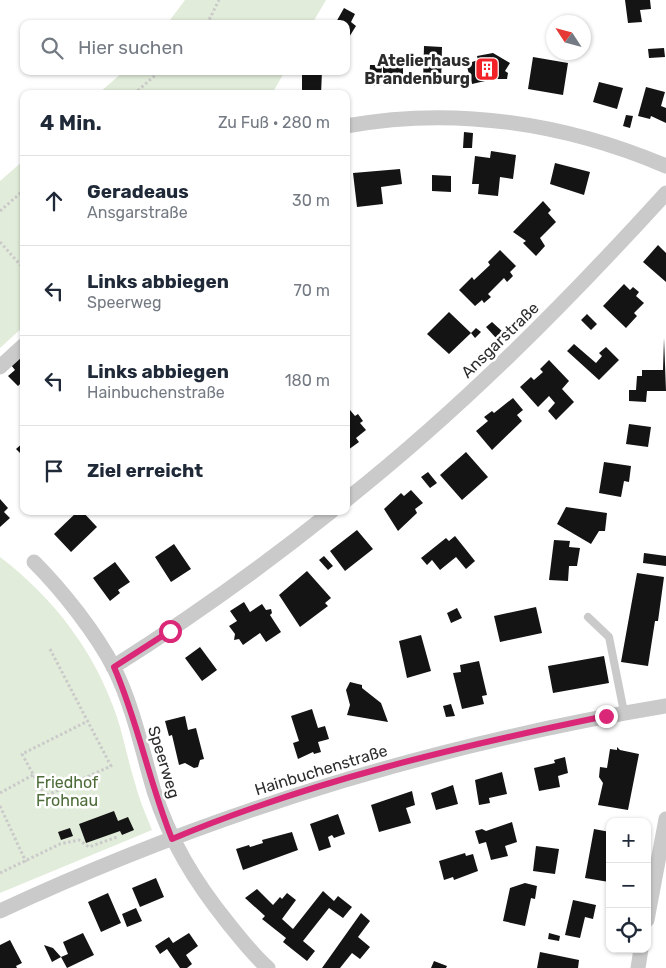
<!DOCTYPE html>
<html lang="de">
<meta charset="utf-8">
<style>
:root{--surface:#fff;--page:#f2f2f3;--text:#1f2937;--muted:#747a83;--line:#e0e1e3}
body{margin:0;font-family:Rubik,sans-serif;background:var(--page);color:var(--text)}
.controls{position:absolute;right:15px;bottom:15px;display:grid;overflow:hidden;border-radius:10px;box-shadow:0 1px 4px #0004}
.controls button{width:45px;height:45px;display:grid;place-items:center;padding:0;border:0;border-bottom:1px solid var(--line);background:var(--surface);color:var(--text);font:25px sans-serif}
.compass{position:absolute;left:546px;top:15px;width:45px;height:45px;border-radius:50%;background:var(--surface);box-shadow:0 1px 4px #0004;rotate:306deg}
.stop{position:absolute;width:15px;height:15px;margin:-11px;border:4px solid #db2777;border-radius:50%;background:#fff}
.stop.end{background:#db2777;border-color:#fff;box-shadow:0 1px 5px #0008}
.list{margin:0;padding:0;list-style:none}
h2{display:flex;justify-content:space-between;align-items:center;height:65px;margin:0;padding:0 20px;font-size:21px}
h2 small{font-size:16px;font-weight:400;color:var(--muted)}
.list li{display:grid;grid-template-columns:32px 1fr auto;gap:15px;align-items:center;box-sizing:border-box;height:90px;padding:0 20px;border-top:1px solid var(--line)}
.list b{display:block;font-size:19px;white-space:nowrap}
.list p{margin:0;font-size:16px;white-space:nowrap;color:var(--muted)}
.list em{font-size:16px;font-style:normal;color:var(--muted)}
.icon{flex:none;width:28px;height:28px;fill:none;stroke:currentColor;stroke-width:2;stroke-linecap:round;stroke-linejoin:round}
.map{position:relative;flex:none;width:666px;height:968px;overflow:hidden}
.search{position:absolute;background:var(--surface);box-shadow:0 1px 4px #0004;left:20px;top:20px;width:330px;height:55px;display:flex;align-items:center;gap:12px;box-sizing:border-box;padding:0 18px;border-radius:10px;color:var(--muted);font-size:19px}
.panel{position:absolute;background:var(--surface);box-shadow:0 1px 4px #0004;left:20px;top:90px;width:330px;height:425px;border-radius:10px}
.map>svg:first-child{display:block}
.green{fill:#e2ecda}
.building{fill:#141414}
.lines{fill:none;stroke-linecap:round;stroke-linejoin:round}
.path{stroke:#cacaca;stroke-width:3;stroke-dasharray:2.5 2.5;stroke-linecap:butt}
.service{stroke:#cacaca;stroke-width:8}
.minor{stroke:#cacaca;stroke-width:15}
.route{stroke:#db2777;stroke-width:6}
.labels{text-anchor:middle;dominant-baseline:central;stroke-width:5;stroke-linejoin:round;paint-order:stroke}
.poi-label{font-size:16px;font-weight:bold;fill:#2d2d2d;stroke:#fff;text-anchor:end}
.street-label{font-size:16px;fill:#2d2d2d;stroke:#fff}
.park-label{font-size:16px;fill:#4d6c38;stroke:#fff}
</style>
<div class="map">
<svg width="666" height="968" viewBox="0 0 666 968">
<rect width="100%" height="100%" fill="#fff"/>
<path class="green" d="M185 0H326L312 24H167Z
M124 71H285L272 94H98Z
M24 160V326L0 348V181Z
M0 557C54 598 95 652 117 717 124 739 128 761 135 783 139 799 146 815 152 830L0 893Z"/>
<path class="building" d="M625 0H650L651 9 640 10 642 22 628 23Z
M344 8 355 14 351 22 356 26 346 42V24H335Z
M424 46 442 47 441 84 423 83Z
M664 48 665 57 649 58 648 49Z
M493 53 510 63 505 71 508 73 507 79H485V81L472 84 467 67 469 63 478 60 477 56Z
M533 57 568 63 563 95 528 89Z
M383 60H403V86H383Z
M370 65H382L381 86 369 85Z
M309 71H322L321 94H302V75H309Z
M599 82 623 88 617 109 593 102Z
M646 87 665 92 661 106 666 108V123L651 116 650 119 638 116Z
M626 115 633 116 630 128 623 126Z
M464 132 473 133 472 148H463Z
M491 151 516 155 513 179 500 177 498 196 478 194 479 184H472L475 156 490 158Z
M555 163 590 172 584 195 550 184Z
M400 169 402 184 381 187 383 204 357 207 353 173Z
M432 175 451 176V192L432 191Z
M543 201 551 210 548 213 556 222 540 238 545 246 536 256 523 243 526 241 513 232Z
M658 245 666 253V282L643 262Z
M500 250 516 266 510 272 513 276 507 282 504 278 488 294 491 297 484 303 482 300 475 306 459 290 472 277 474 280 490 265 488 262Z
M624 284 630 290 633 287 639 292 636 296 644 303 634 313 637 316 626 328 603 306Z
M449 312 471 333 476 328 481 332 475 338 471 333 449 354 427 334Z
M587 314 597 324 591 330 581 320Z
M492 322 503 332 496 338 486 327Z
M664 338 666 391H647L646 402 629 401V390H636L637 376H642V370H663Z
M574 344 596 363 602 356 599 353 606 347 619 360 599 380 567 351Z
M24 353V380L18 386 8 376 15 370 11 365Z
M549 360 569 381 562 389 574 402 556 420 548 411 555 403 549 396 538 407 520 387 531 377 534 380 543 372 540 369Z
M513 398 523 410 517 415 522 421 492 450 476 431 488 421 484 417 492 411 494 413Z
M350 410 355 416 358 414 363 421 360 423 366 430 356 438 359 442 348 450 346 447V412Z
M629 424 651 427 648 447 626 444Z
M24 442V457L16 449Z
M466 452 488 477 462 500 440 475Z
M604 462 631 466 629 482 624 481 621 497 599 493Z
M428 472 437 483 430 488 421 477Z
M411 490 423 503 415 509 417 513 398 531 384 509 401 493 404 496Z
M0 499 8 508 4 512 10 518 0 527Z
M566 507 607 513 605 531H599L591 544 557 524Z
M78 511H82L97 527 71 552 54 534Z
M357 530 373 549 345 571 330 551Z
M455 536 475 561 466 569 456 557 440 570 432 560 427 565 421 558 446 538 449 541Z
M554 540 570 541 569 547 580 548 577 566H569L568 581 549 580Z
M174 544 191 569 171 582 155 557Z
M644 553 666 556V566L643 563Z
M324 556 333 566 328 570 319 560Z
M115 562 130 582 118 590 120 593 110 601 93 578Z
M307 571 331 598 325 603 328 606 300 627 279 595Z
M637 573 664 577 658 621H655L648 666 621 662Z
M244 602 250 612 262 604 266 610 271 609 272 613 270 615 281 632 266 642 260 633 243 645 239 639 234 640 235 634 229 626 237 621 230 611Z
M536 607 542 633 500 642 494 616Z
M457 608 462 618 451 623 447 613Z
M421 635 431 671 407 678 399 641Z
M200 647 217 670 202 681 185 658Z
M604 656 609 683 553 693 548 666Z
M479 661 487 695 482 696 484 704 462 709 453 673 461 672 460 665Z
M350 682 362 685V688L381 703 388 722 347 715 350 705 346 690Z
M451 704 455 716 446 717 443 706Z
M312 709 318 728 325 726 329 739 318 742 321 752 314 754 313 752 298 759 293 743 299 741 291 716Z
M185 716 188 730 196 728 204 759 200 760 198 767 194 768 185 763 179 765 172 735 169 736 165 721Z
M617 747 620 750 639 754 628 810 598 805 603 783 599 777 600 767 607 768 610 749 617 750Z
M565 757 568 773 558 776 560 787 539 791 534 768 555 763 554 760Z
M502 772 507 794 489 798 490 803 479 805 475 780Z
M453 785 458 804 436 810 431 793Z
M412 791 415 805 406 808 411 823 379 832 371 805Z
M114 811 118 821 128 817 134 830 122 835 120 831 86 843 79 824Z
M338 814 345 834 334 838 332 835 328 837 331 847 319 851 310 824Z
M512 822 517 842 505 846 508 856 491 860 486 842 479 844 475 831 482 829 486 831Z
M70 828 73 836 61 840 58 832Z
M594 829 610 832 609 882 585 878Z
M292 832 298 850 243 870 236 849 249 845 250 847 263 843 262 840Z
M536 846 559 849 555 874 533 871Z
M465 853 466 856 473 854 478 871 454 880 453 877 444 880 439 861Z
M156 878 164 897 140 907 132 888Z
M525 883 537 886 535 899 531 898 525 926 503 921 510 888Z
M257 889 273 905 280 897 282 899 287 893 296 900 282 919 293 929 323 891 334 901 338 896 352 907 343 918 329 908 303 941 315 951 307 961 283 942 286 938 262 919 265 916 245 898Z
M108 893 121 923 101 932 88 902Z
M573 900 596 905 593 919 585 917 580 938 565 935Z
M136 908 142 921 127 927 122 914Z
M361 913 370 921 358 937 370 947 360 959 352 953 340 968H322Z
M83 933 94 955 67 968 61 957 52 962 44 945 53 948 61 957 68 954 63 942Z
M189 933 198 946 186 955 192 964 187 968H180L167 949 160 954 155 946 169 937 173 943Z
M549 933 560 936 559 941 548 939Z
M10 940 22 963 16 966 17 968H0V945Z
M540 952 579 960 578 968H537Z
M434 961 447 966 446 968H431Z"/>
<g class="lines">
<path class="path" d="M207 24 219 0
M134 94 160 71
M0 211 24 190
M0 242 24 269
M50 649 111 766 45 796 22 754 88 721
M0 793 33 775
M0 806 26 862
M0 873 60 844 79 840 89 847 117 837"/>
<path class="service" d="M588 617 609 637 624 712"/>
<path class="minor" d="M346 126C455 106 565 123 666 166
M0 367 24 345
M346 500C462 408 567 302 666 193
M34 562C62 590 96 633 114 668 133 706 142 750 154 791 170 841 195 882 228 923 240 938 253 955 268 968
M113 667C189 619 262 567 332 511
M0 911C211 813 436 744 666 706
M647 920 666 819
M638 968 641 949"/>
</g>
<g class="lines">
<path class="route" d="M170 631 114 667C138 722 149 782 172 839 310 781 460 746 606 716"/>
</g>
<defs>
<g id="building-square" transform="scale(1.25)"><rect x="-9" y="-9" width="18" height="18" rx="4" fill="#f12328" stroke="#fff"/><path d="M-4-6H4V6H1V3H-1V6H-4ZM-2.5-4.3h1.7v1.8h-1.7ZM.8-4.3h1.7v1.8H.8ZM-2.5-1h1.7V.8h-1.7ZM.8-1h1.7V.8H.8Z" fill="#fff"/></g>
</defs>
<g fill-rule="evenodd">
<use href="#building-square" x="487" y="69"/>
</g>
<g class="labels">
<g class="poi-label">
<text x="470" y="60">Atelierhaus<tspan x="470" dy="18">Brandenburg</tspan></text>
</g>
<g class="street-label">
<text transform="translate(500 340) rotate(-44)">Ansgarstraße</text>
<text transform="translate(164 762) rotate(73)">Speerweg</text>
<text transform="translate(321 770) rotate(-17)">Hainbuchenstraße</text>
</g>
<g class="park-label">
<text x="67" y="782">Friedhof<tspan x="67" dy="18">Frohnau</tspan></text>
</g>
</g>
</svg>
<div class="controls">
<button>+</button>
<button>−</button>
<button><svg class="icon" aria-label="locate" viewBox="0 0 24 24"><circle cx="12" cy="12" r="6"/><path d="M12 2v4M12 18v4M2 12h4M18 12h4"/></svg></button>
</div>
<svg class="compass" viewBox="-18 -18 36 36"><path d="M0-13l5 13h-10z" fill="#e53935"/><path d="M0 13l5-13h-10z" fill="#747a83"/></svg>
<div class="stop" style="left:170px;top:631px"></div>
<div class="stop end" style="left:606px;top:716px"></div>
<div class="search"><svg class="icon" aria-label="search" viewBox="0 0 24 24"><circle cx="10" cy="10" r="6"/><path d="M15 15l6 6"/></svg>Hier suchen</div>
<section class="panel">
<h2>4 Min.<small>Zu Fuß · 280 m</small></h2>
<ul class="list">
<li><svg class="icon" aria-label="ahead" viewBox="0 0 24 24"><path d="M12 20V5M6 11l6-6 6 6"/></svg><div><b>Geradeaus</b><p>Ansgarstraße</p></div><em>30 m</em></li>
<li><svg class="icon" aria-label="left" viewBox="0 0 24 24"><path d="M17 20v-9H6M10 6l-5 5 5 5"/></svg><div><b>Links abbiegen</b><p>Speerweg</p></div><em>70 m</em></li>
<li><svg class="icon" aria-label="left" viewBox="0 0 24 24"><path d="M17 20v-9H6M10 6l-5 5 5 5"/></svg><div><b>Links abbiegen</b><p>Hainbuchenstraße</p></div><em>180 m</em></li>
<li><svg class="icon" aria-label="arrive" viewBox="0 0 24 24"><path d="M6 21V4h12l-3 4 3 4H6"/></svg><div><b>Ziel erreicht</b></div></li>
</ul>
</section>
</div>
